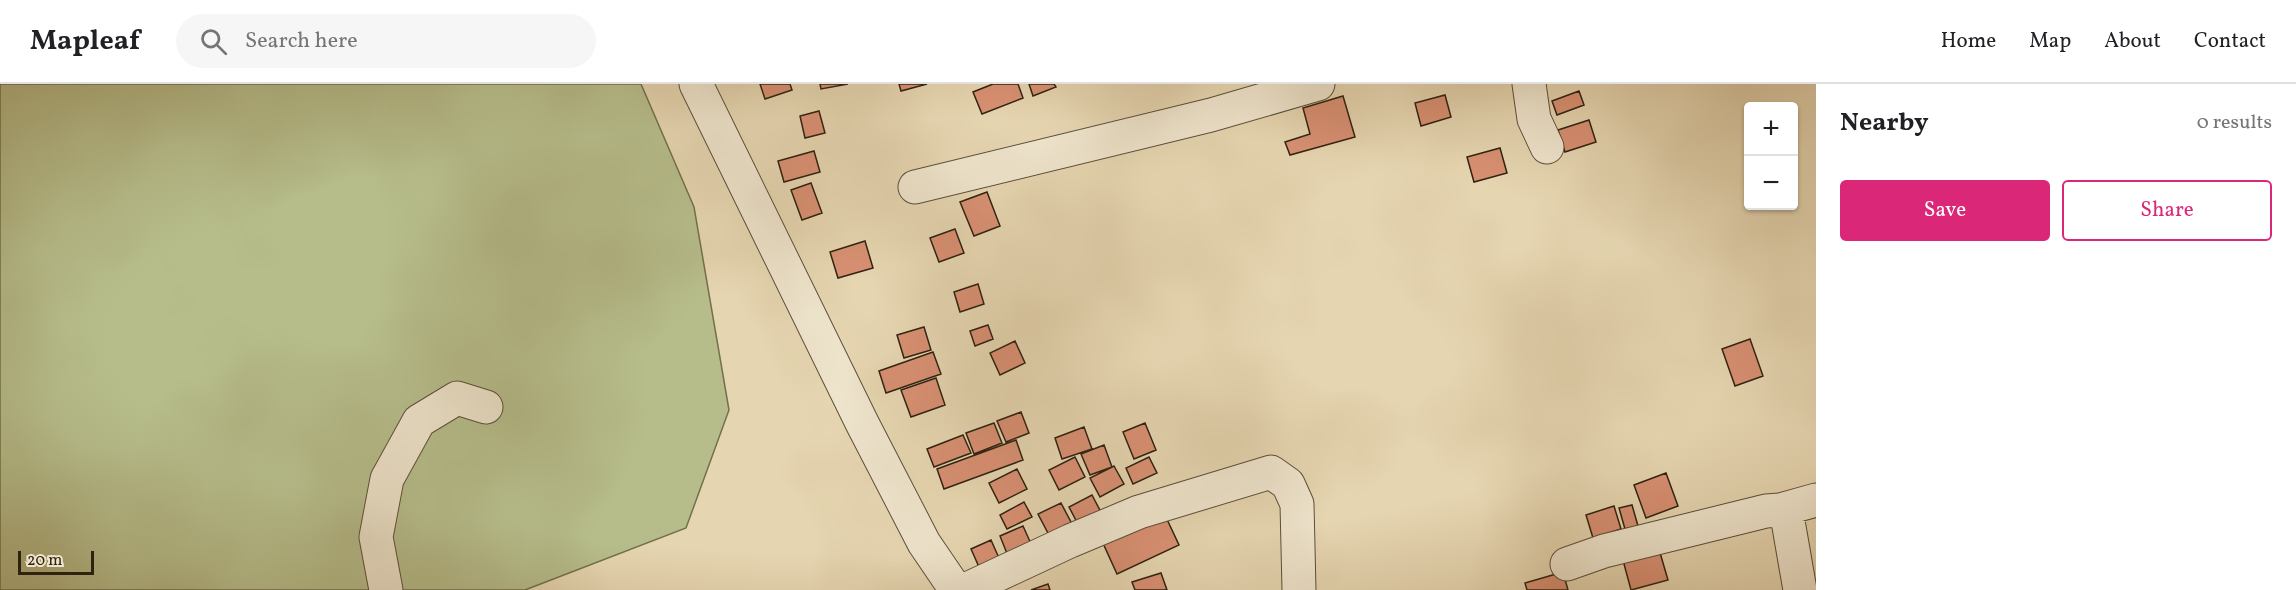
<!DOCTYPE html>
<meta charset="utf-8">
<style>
:root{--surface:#fff;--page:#f6f6f6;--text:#202124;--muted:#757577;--line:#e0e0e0;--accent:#db2777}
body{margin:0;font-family:Vollkorn,serif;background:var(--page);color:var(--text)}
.controls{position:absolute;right:18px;top:18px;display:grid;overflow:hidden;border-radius:6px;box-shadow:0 2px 4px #0004}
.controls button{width:54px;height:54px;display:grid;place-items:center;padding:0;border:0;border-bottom:2px solid var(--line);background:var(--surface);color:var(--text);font:30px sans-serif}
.scale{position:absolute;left:18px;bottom:15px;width:76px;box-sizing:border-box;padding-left:6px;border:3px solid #2e2211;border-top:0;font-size:16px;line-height:21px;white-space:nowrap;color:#2e2211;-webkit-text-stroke:4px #eee4cc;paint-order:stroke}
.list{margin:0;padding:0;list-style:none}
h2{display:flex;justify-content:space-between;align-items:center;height:78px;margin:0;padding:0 24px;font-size:26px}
h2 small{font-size:20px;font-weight:400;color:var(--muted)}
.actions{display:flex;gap:12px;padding:18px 24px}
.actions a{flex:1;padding:14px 0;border:2px solid var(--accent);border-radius:6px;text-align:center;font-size:21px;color:var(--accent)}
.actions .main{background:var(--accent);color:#fff}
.icon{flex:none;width:33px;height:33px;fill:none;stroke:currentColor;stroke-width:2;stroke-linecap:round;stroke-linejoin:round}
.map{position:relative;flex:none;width:1816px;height:506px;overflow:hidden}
header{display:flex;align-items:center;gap:36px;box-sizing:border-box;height:84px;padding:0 30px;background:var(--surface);border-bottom:2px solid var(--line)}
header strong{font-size:28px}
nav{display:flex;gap:33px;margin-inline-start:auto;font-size:21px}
.search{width:420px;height:54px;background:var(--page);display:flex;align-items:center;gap:15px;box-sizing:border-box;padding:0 21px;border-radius:33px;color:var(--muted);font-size:22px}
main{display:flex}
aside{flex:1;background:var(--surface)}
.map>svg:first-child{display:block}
.green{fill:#b6bd8b;stroke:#72704e;stroke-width:1.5}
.building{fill:#d89073;stroke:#2e2211;stroke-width:1.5}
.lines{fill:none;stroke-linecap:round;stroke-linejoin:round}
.minor-casing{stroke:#5c4f39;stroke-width:35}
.minor{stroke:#eee4cc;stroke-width:33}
</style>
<header>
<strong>Mapleaf</strong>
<div class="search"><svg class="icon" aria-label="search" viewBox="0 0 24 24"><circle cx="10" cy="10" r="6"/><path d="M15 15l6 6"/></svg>Search here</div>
<nav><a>Home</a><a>Map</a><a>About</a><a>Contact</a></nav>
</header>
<main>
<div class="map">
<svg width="1816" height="506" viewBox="0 0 1816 506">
<rect width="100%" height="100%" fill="#e5d5b0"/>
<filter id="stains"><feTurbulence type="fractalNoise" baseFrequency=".00333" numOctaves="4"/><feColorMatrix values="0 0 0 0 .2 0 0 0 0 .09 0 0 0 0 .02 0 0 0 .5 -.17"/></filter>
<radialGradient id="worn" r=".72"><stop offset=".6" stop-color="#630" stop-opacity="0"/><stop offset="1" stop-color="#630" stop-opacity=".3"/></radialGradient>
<path class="green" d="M0 0H641L694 123 729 326 686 444 525 506H0Z"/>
<path class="building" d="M760 0H790L792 6 765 15Z
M820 0H848L821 5Z
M899 0H927L901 7Z
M993 0H1018L1023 14 982 30 973 8Z
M1029 0H1054L1056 3 1033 12Z
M1579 7 1584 21 1557 31 1552 17Z
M1445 11 1451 33 1421 42 1415 19Z
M1343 12 1355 53 1290 71 1285 58 1310 50 1303 24Z
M819 27 825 49 805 54 800 32Z
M1589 36 1596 58 1565 68 1558 46Z
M1500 64 1507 89 1474 98 1467 73Z
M814 67 820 88 784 98 778 77Z
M811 99 822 129 802 136 791 106Z
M987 108 1000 142 974 152 960 118Z
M955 145 964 169 939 178 930 154Z
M865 157 873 184 838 194 830 168Z
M978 200 984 220 960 228 954 208Z
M988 241 993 255 975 262 970 247Z
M924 243 931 266 904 274 897 251Z
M1750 255 1763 292 1735 302 1722 265Z
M1015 257 1025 279 1000 291 990 269Z
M933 268 941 290 886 309 879 287Z
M936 294 945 321 911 333 901 306Z
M1021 328 1029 349 1006 358 997 337Z
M994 339 1002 359 974 370 966 349Z
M1145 339 1156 366 1134 375 1123 348Z
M1084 343 1092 365 1062 375 1055 354Z
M963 351 971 369 934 383 927 365Z
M1016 356 1023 376 944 405 937 385Z
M1104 361 1112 383 1090 391 1081 370Z
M1075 373 1085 393 1059 406 1049 386Z
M1149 373 1157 389 1133 400 1126 384Z
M1114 382 1124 400 1100 413 1090 394Z
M1017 385 1027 405 999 419 989 399Z
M1666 389 1678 422 1646 434 1634 401Z
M1092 411 1103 432 1080 444 1069 423Z
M1024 418 1032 433 1007 445 1000 431Z
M1061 419 1072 440 1049 451 1038 430Z
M1632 421 1638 442 1625 445 1619 424Z
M1614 422 1621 445 1593 454 1586 431Z
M1164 429 1179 461 1117 490 1102 457Z
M1023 442 1032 462 1008 472 1000 452Z
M1656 455 1668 496 1631 506 1620 465Z
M991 456 999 474 979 483 971 465Z
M1563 488 1568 506H1527L1525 499Z
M1161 489 1167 506H1135L1132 498Z
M1048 500 1050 506H1031Z"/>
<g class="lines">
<g class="minor-casing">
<path id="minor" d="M696 0 862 339 924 459 956 506
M1529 0 1534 35 1547 63
M915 103 1211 31 1318 0
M1780 426 1816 416
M1567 480 1604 467 1766 427 1780 426 1788 437 1800 506
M386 506 376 453 387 395 419 337 457 314 486 323
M965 506 1070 457 1139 428 1271 388 1288 400 1297 420 1299 506"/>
</g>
<use href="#minor" class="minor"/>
</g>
<rect width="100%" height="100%" filter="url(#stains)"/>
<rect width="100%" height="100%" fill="url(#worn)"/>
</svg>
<div class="controls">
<button>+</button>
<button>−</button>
</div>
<div class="scale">20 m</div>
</div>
<aside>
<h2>Nearby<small>0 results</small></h2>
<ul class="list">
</ul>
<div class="actions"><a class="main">Save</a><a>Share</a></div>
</aside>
</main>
